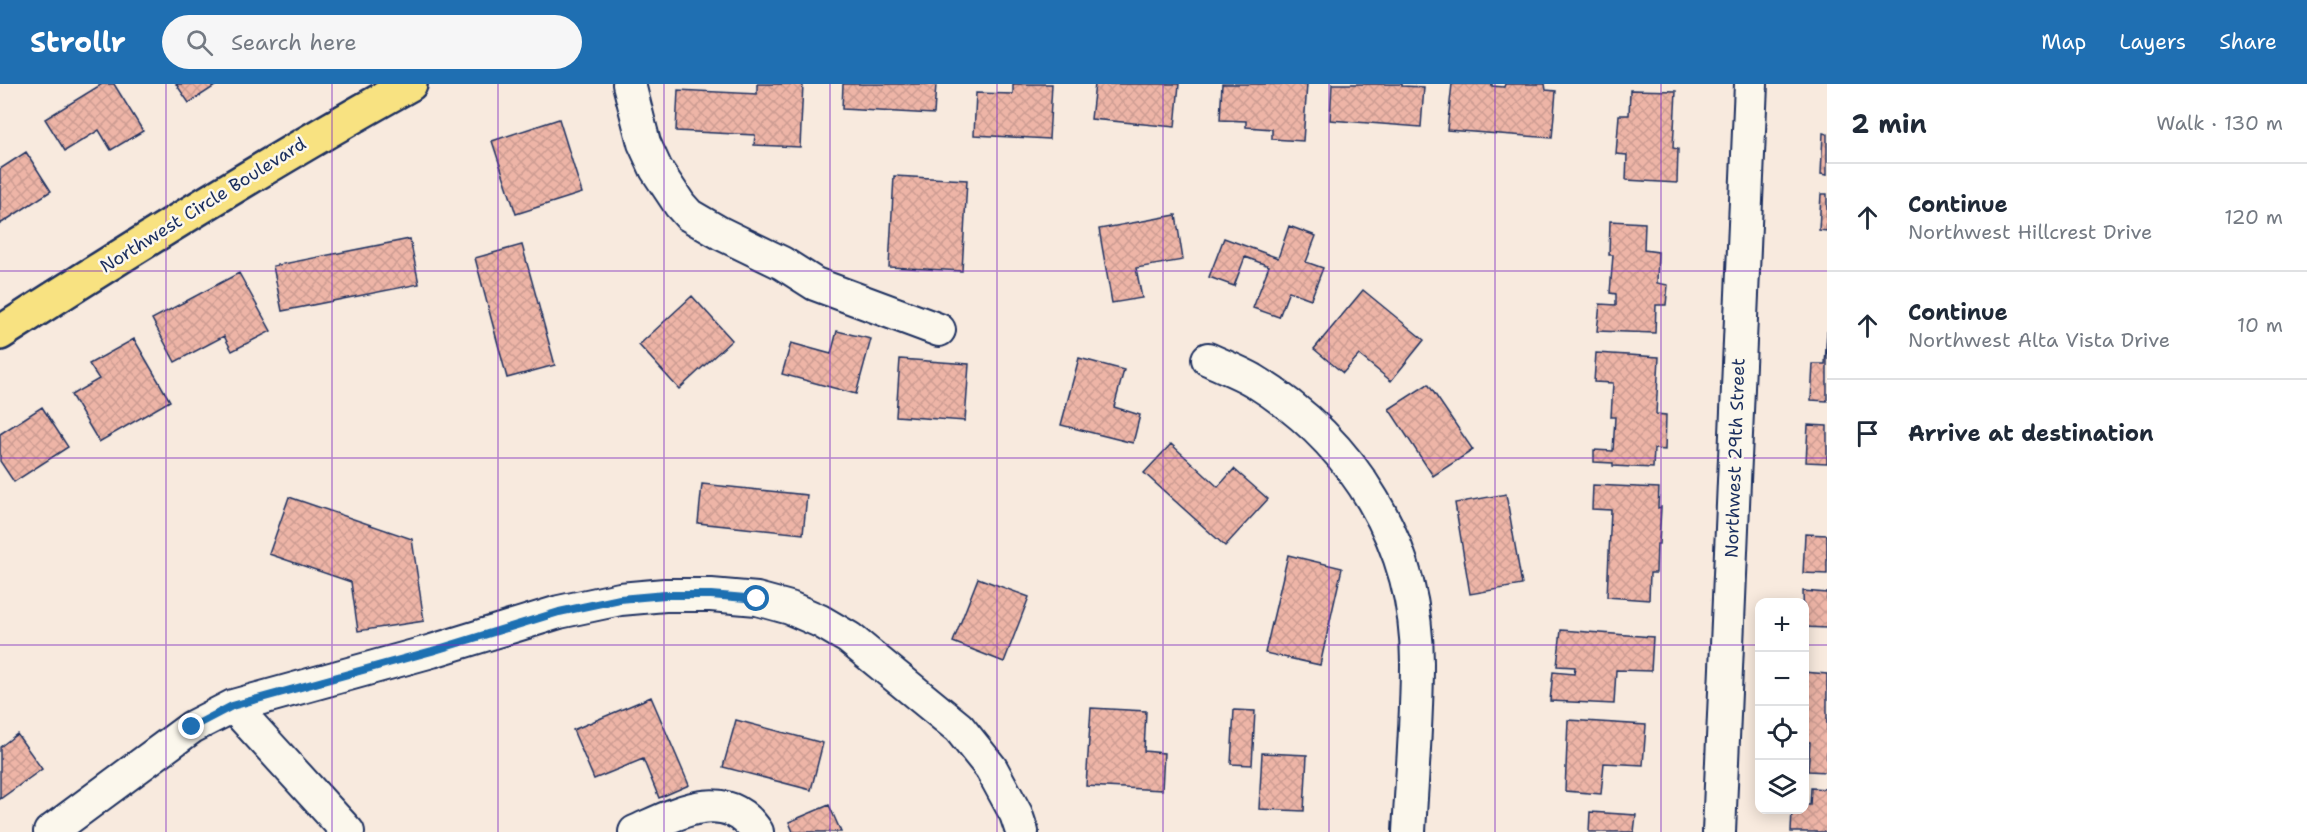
<!DOCTYPE html>
<meta charset="utf-8">
<style>
:root{--surface:#fff;--page:#f6f6f7;--text:#1f2937;--muted:#747a83;--line:#e0e1e3;--accent:#1f6fb2}
body{margin:0;font-family:"Shantell Sans",sans-serif;background:var(--page);color:var(--text)}
.controls{position:absolute;right:18px;bottom:18px;display:grid;overflow:hidden;border-radius:12px;box-shadow:0 3px 15px #0003}
.controls button{width:54px;height:54px;display:grid;place-items:center;padding:0;border:0;border-bottom:2px solid var(--line);background:var(--surface);color:var(--text);font:30px sans-serif}
.stop{position:absolute;width:18px;height:18px;margin:-14px;border:4px solid #1f6fb2;border-radius:50%;background:#fff}
.stop.end{background:#1f6fb2;border-color:#fff;box-shadow:0 2px 6px #0008}
.list{margin:0;padding:0;list-style:none}
h2{display:flex;justify-content:space-between;align-items:center;height:78px;margin:0;padding:0 24px;font-size:26px}
h2 small{font-size:20px;font-weight:400;color:var(--muted)}
.list li{display:grid;grid-template-columns:39px 1fr auto;gap:18px;align-items:center;box-sizing:border-box;height:108px;padding:0 24px;border-top:2px solid var(--line)}
.list b{display:block;font-size:22px;white-space:nowrap}
.list p{margin:0;font-size:20px;white-space:nowrap;color:var(--muted)}
.list em{font-size:20px;font-style:normal;color:var(--muted)}
.icon{flex:none;width:33px;height:33px;fill:none;stroke:currentColor;stroke-width:2;stroke-linecap:round;stroke-linejoin:round}
.map{position:relative;flex:none;width:1827px;height:748px;overflow:hidden}
header{display:flex;align-items:center;gap:36px;box-sizing:border-box;height:84px;padding:0 30px;background:var(--accent);color:#fff}
header strong{font-size:28px}
nav{display:flex;gap:33px;margin-inline-start:auto;font-size:21px}
.search{width:420px;height:54px;background:var(--page);display:flex;align-items:center;gap:15px;box-sizing:border-box;padding:0 21px;border-radius:33px;color:var(--muted);font-size:22px}
main{display:flex}
aside{flex:1;background:var(--surface)}
.map>svg:first-child{display:block}
.building{fill:url(#building-cross-hatch);stroke:#1b2f5e;stroke-width:1.5}
.lines{fill:none;stroke-linecap:round;stroke-linejoin:round}
.minor-casing{stroke:#1b2f5e;stroke-width:36}
.major-casing{stroke:#1b2f5e;stroke-width:38}
.minor{stroke:#fbf7ec;stroke-width:32}
.major{stroke:#f8e281;stroke-width:33}
.route{stroke:#1f6fb2;stroke-width:8}
.grid{fill:none;stroke:#7b2cbf;stroke-width:1.5;stroke-opacity:0.55}
.labels{text-anchor:middle;dominant-baseline:central;stroke-width:5;stroke-linejoin:round;paint-order:stroke}
.street-label{font-size:18px;fill:#1b2f5e;stroke:#fbf7ec}
</style>
<header>
<strong>Strollr</strong>
<div class="search"><svg class="icon" aria-label="search" viewBox="0 0 24 24"><circle cx="10" cy="10" r="6"/><path d="M15 15l6 6"/></svg>Search here</div>
<nav><a>Map</a><a>Layers</a><a>Share</a></nav>
</header>
<main>
<div class="map">
<svg width="1827" height="748" viewBox="0 0 1827 748">
<defs>
<pattern id="building-cross-hatch" width="8" height="8" patternUnits="userSpaceOnUse" patternTransform="scale(1.5)"><rect width="8" height="8" fill="#eeb5a7"/><path d="M0 0l8 8M0 8l8-8" fill="none" stroke="#cc9c92"/></pattern>
</defs>
<rect width="100%" height="100%" fill="#f8eade"/>
<filter id="ink" filterUnits="userSpaceOnUse"><feTurbulence type="fractalNoise" baseFrequency=".0167" numOctaves="2"/><feDisplacementMap in="SourceGraphic" scale="12" xChannelSelector="R" yChannelSelector="G"/><feConvolveMatrix kernelMatrix="1 2 1 2 8 2 1 2 1" color-interpolation-filters="sRGB"/></filter>
<g filter="url(#ink)">
<path class="building" d="M102 0H114L143 47 111 66 99 46 65 67 45 35Z
M176 0H218L189 19Z
M757 0H803L800 63 754 61 755 51 676 47 678 6 757 10Z
M843 0H936L934 30 842 25Z
M1013 0H1052L1049 55 974 51 976 9 1013 10Z
M1095 0H1179L1175 43 1091 35Z
M1222 0H1307L1303 57 1272 55V45L1246 43V37L1220 36Z
M1332 0H1402V2L1424 3 1421 43 1330 36Z
M1452 0H1492V2L1504 3 1505 0H1545L1546 6 1556 7 1552 54 1447 46Z
M1630 6 1676 7 1673 64 1678 65 1677 99 1626 96 1627 71 1616 70 1619 31H1629Z
M559 35 582 109 516 130 492 57Z
M1823 49 1827 50V91L1821 90Z
M26 68 51 107 0 140V85Z
M894 92 967 96 962 187 889 183Z
M1821 110H1827V147L1819 146Z
M1176 131 1183 176 1136 184 1142 214 1112 219 1099 145Z
M1610 137 1645 139 1644 166 1658 168 1657 199 1668 201 1666 221H1656L1655 249 1597 247 1600 220 1616 221V210L1610 209 1613 171H1609Z
M1289 142 1316 152 1306 178 1323 184 1311 215 1289 207 1279 233 1253 224 1269 182 1245 173 1234 202 1209 193 1224 154 1278 174Z
M410 155 419 200 282 227 273 182Z
M522 161 555 281 507 294 475 174Z
M239 189 271 247 232 267 224 252 175 278 152 235Z
M1363 206 1424 256 1391 297 1359 271 1343 289 1314 265Z
M692 212 732 256 679 305 639 261Z
M837 247 871 255 856 310 782 290 791 259 831 270Z
M1827 247V317L1811 316 1813 280H1825Z
M134 255 170 317 99 358 71 311 99 295 89 280Z
M1596 269 1659 273 1656 330 1666 331 1665 366 1654 365 1653 384 1613 382V379L1594 378V366L1613 367 1615 333H1611L1613 299 1594 298Z
M1079 274 1124 286 1114 323 1140 331 1133 359 1061 341Z
M900 275 969 280 965 337 896 332Z
M1428 300 1473 366 1433 392 1389 325Z
M42 323 68 363 14 398 0 377V350Z
M1808 341 1827 342V379L1806 378Z
M1171 360 1218 403 1234 385 1268 415 1225 462 1144 389Z
M702 400 807 411 803 450 698 439Z
M1593 401 1659 404 1658 424 1661 423 1659 460H1657L1656 489H1650L1649 516 1607 513 1611 426 1592 425Z
M1506 410 1522 501 1470 510 1455 419Z
M289 413 412 455 424 537 358 547 351 498 269 470Z
M1805 450 1827 451V490L1803 489Z
M1288 471 1342 484 1320 581 1265 569Z
M978 494 1029 513 1004 578 953 558Z
M1803 507 1827 509V544L1804 543Z
M1561 546 1653 553 1651 587 1616 586 1614 620 1550 617 1553 588 1574 590 1575 583 1557 582Z
M1804 588 1827 590V688L1808 687 1810 658H1804L1806 624H1804Z
M651 613 689 701 659 714 643 675 594 695 573 646Z
M1091 624 1146 627 1144 667 1164 669 1162 706 1086 702Z
M1234 626 1255 627 1252 681 1231 680Z
M736 636 823 659 811 706 723 683Z
M1568 636 1646 641 1643 681 1604 679 1601 710 1565 707Z
M17 650 42 685 0 715V663Z
M1262 669 1307 671 1304 727 1259 725Z
M1811 704 1827 705V748H1791L1792 726H1804V721H1810Z
M829 721 841 748H793L789 738Z
M1590 728 1636 731 1634 748H1589Z"/>
<g class="lines">
<g class="minor-casing">
<path id="minor" d="M629 0 644 59 656 85 680 121 689 131 720 149 782 179 815 200 939 246
M1208 275C1223 282 1239 288 1253 296 1354 358 1417 460 1417 579 1417 635 1412 692 1409 748
M233 622 348 748
M50 748 192 643 233 622 432 567 559 528 620 515 665 511H711L757 515 790 524 820 537 849 554 959 644 991 684 1016 730 1022 748
M635 748C674 731 725 700 757 748
M1719 748 1751 0"/>
</g>
<g class="major-casing">
<path id="major" d="M0 249C135 162 270 78 410 0"/>
</g>
<use href="#minor" class="minor"/>
<use href="#major" class="major"/>
</g>
</g>
<g class="lines" filter="url(#ink)">
<path class="route" d="M192 643 232 622 432 567 559 528 620 515 665 511H711L757 515"/>
</g>
<path class="grid" d="M166 0V748M332 0V748M498 0V748M664 0V748M830 0V748M997 0V748M1163 0V748M1329 0V748M1495 0V748M1661 0V748M0 187H1827M0 374H1827M0 561H1760M1804 561H1827"/>
<g class="labels">
<g class="street-label">
<text transform="translate(203 121) rotate(-32)">Northwest Circle Boulevard</text>
<text transform="translate(1735 374) rotate(-88)">Northwest 29th Street</text>
</g>
</g>
</svg>
<div class="controls">
<button>+</button>
<button>−</button>
<button><svg class="icon" aria-label="locate" viewBox="0 0 24 24"><circle cx="12" cy="12" r="6"/><path d="M12 2v4M12 18v4M2 12h4M18 12h4"/></svg></button>
<button><svg class="icon" aria-label="layers" viewBox="0 0 24 24"><path d="M12 4l9 5-9 5-9-5zM3 14l9 5 9-5"/></svg></button>
</div>
<div class="stop" style="left:757px;top:515px"></div>
<div class="stop end" style="left:192px;top:643px"></div>
</div>
<aside>
<h2>2 min<small>Walk · 130 m</small></h2>
<ul class="list">
<li><svg class="icon" aria-label="ahead" viewBox="0 0 24 24"><path d="M12 20V5M6 11l6-6 6 6"/></svg><div><b>Continue</b><p>Northwest Hillcrest Drive</p></div><em>120 m</em></li>
<li><svg class="icon" aria-label="ahead" viewBox="0 0 24 24"><path d="M12 20V5M6 11l6-6 6 6"/></svg><div><b>Continue</b><p>Northwest Alta Vista Drive</p></div><em>10 m</em></li>
<li><svg class="icon" aria-label="arrive" viewBox="0 0 24 24"><path d="M6 21V4h12l-3 4 3 4H6"/></svg><div><b>Arrive at destination</b></div></li>
</ul>
</aside>
</main>
